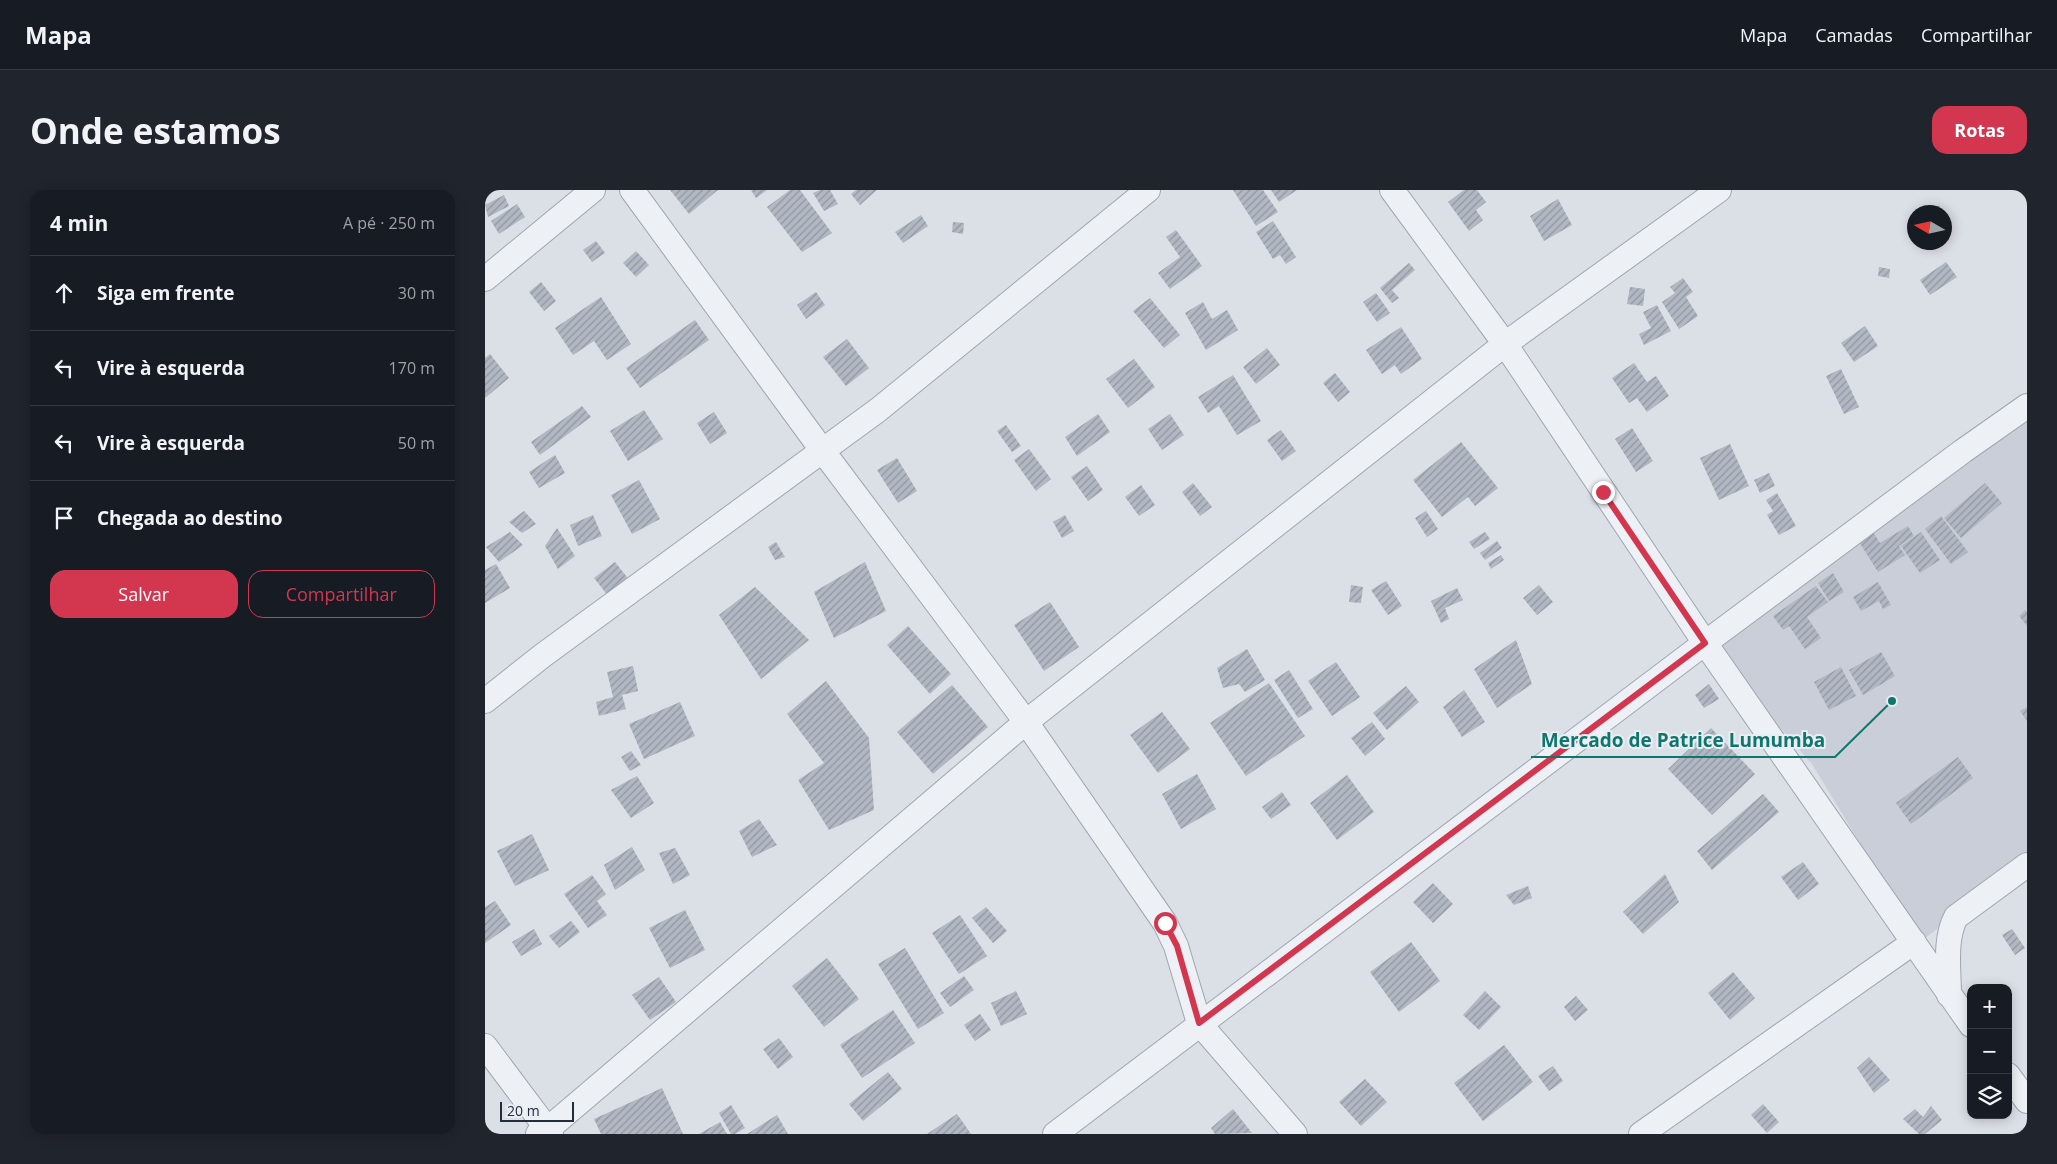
<!DOCTYPE html>
<html lang="pt">
<meta charset="utf-8">
<style>
:root{--surface:#171b24;--page:#20242c;--text:#f1f3f6;--muted:#9ea1a6;--line:#363941;--accent:#d33750}
body{margin:0;font-family:"Open Sans",sans-serif;background:var(--page);color:var(--text)}
.controls{position:absolute;right:15px;bottom:15px;display:grid;overflow:hidden;border-radius:10px;box-shadow:0 2px 12px #0003}
.controls button{width:45px;height:45px;display:grid;place-items:center;padding:0;border:0;border-bottom:1px solid var(--line);background:var(--surface);color:var(--text);font:25px sans-serif}
.compass{position:absolute;left:1422px;top:15px;width:45px;height:45px;border-radius:50%;background:var(--surface);box-shadow:0 2px 12px #0003;rotate:279deg}
.scale{position:absolute;left:15px;bottom:12px;width:74px;box-sizing:border-box;padding-left:5px;border:2px solid #242d3c;border-top:0;font-size:14px;line-height:18px;white-space:nowrap;color:#242d3c;-webkit-text-stroke:4px #eaeef4;paint-order:stroke}
.stop{position:absolute;width:15px;height:15px;margin:-11px;border:4px solid #d33750;border-radius:50%;background:#fff}
.stop.end{background:#d33750;border-color:#fff;box-shadow:0 1px 5px #0008}
.list{margin:0;padding:0;list-style:none}
h2{display:flex;justify-content:space-between;align-items:center;height:65px;margin:0;padding:0 20px;font-size:21px}
h2 small{font-size:16px;font-weight:400;color:var(--muted)}
.list li{display:grid;grid-template-columns:32px 1fr auto;gap:15px;align-items:center;box-sizing:border-box;height:75px;padding:0 20px;border-top:1px solid var(--line)}
.list b{display:block;font-size:19px;white-space:nowrap}
.list em{font-size:16px;font-style:normal;color:var(--muted)}
.actions{display:flex;gap:10px;padding:15px 20px}
.actions a{flex:1;padding:11px 0;border:1px solid var(--accent);border-radius:15px;text-align:center;font-size:18px;color:var(--accent)}
.actions .main{background:var(--accent);color:#fff}
.icon{flex:none;width:28px;height:28px;fill:none;stroke:currentColor;stroke-width:2;stroke-linecap:round;stroke-linejoin:round}
.map{position:relative;flex:none;width:1542px;height:944px;overflow:hidden;border-radius:15px}
header{display:flex;align-items:center;gap:30px;box-sizing:border-box;height:70px;padding:0 25px;background:var(--surface);border-bottom:1px solid var(--line)}
header strong{font-size:24px}
nav{display:flex;gap:28px;margin-inline-start:auto;font-size:18px}
.intro{display:flex;align-items:center;justify-content:space-between;box-sizing:border-box;height:120px;padding:0 30px}
h1{margin:0;font-size:35px}
.button{padding:12px 22px;border-radius:15px;background:var(--accent);color:#fff;font-size:18px;font-weight:700}
main{display:flex;gap:30px;padding:0 30px}
aside{flex:1;background:var(--surface);border-radius:15px;box-shadow:0 2px 12px #0003}
.map>svg:first-child{display:block}
.built{fill:#c9ced8}
.building{fill:url(#building-hatch)}
.lines{fill:none;stroke-linecap:round;stroke-linejoin:round}
.minor-casing{stroke:#a0a6b0;stroke-width:26}
.minor{stroke:#edf0f4;stroke-width:24}
.route{stroke:#d33750;stroke-width:6}
.leader{fill:none;stroke:#0f766e;stroke-width:2}
.callout-dot{fill:#0f766e;stroke:#eaeef4;stroke-width:2}
.callout-label{font-size:19px;text-anchor:middle;font-weight:bold;fill:#0f766e;stroke:#eaeef4;stroke-width:4;stroke-linejoin:round;paint-order:stroke}
</style>
<header>
<strong>Mapa</strong>
<nav><a>Mapa</a><a>Camadas</a><a>Compartilhar</a></nav>
</header>
<div class="intro"><h1>Onde estamos</h1><a class="button">Rotas</a></div>
<main>
<aside>
<h2>4 min<small>A pé · 250 m</small></h2>
<ul class="list">
<li><svg class="icon" aria-label="ahead" viewBox="0 0 24 24"><path d="M12 20V5M6 11l6-6 6 6"/></svg><div><b>Siga em frente</b></div><em>30 m</em></li>
<li><svg class="icon" aria-label="left" viewBox="0 0 24 24"><path d="M17 20v-9H6M10 6l-5 5 5 5"/></svg><div><b>Vire à esquerda</b></div><em>170 m</em></li>
<li><svg class="icon" aria-label="left" viewBox="0 0 24 24"><path d="M17 20v-9H6M10 6l-5 5 5 5"/></svg><div><b>Vire à esquerda</b></div><em>50 m</em></li>
<li><svg class="icon" aria-label="arrive" viewBox="0 0 24 24"><path d="M6 21V4h12l-3 4 3 4H6"/></svg><div><b>Chegada ao destino</b></div></li>
</ul>
<div class="actions"><a class="main">Salvar</a><a>Compartilhar</a></div>
</aside>
<div class="map">
<svg width="1542" height="944" viewBox="0 0 1542 944">
<defs>
<pattern id="building-hatch" width="6" height="6" patternUnits="userSpaceOnUse" patternTransform="scale(1.25)"><rect width="6" height="6" fill="#b2b8c3"/><path d="M-1 1l2-2M0 6l6-6M5 7l2-2" fill="none" stroke="#9196a0"/></pattern>
</defs>
<rect width="100%" height="100%" fill="#dbdfe6"/>
<path class="built" d="M1542 207V671L1435 752 1327 574 1217 449Z"/>
<path class="building" d="M185 0H233L204 24Z
M266 0H282L271 8Z
M305 0H315L347 43 317 62 282 17Z
M335 0H345L353 14 339 21 328 3Z
M371 0H392L375 15 366 4Z
M748 0H778L793 22 771 36Z
M786 0H812L794 12Z
M979 0H992L1001 12 991 20 998 30 984 41 963 12Z
M19 5 24 16 3 27 0 15Z
M1073 9 1087 35 1059 51 1045 26Z
M32 14 40 27 14 44 6 31Z
M436 25 443 36 418 53 410 42Z
M788 31 811 67 801 74 795 65 788 69 771 42Z
M468 32 479 33 478 44 467 42Z
M691 40 717 76 685 99 673 83 695 67 681 47Z
M111 51 120 63 107 72 98 60Z
M151 61 164 75 151 87 138 73Z
M1461 72 1472 87 1445 105 1435 90Z
M924 73 930 80 907 100 914 108 907 113 895 98Z
M1394 77 1405 79 1404 88 1393 86Z
M1198 88 1208 102 1201 107 1213 126 1194 139 1177 112 1190 103 1185 97Z
M56 92 71 111 59 121 44 102Z
M1145 97 1160 99 1158 116 1142 114Z
M331 102 340 115 321 129 312 115Z
M891 103 905 123 892 132 878 112Z
M116 107 146 154 122 170 109 151 88 165 70 138Z
M665 108 695 145 679 158 648 121Z
M718 112 727 129 742 120 753 140 721 160 700 123Z
M1172 115 1186 141 1159 155 1154 144 1166 138 1158 122Z
M210 130 224 150 155 198 141 178Z
M1380 136 1393 156 1369 172 1356 153Z
M916 137 937 169 916 184 910 175 897 184 881 160Z
M362 149 384 178 361 196 338 167Z
M782 158 795 175 771 194 758 177Z
M5 164 24 188 0 208V168Z
M649 169 670 197 643 218 621 189Z
M1149 173 1162 192 1171 186 1184 206 1162 222 1152 208 1144 213 1127 188Z
M1356 179 1374 217 1359 224 1341 186Z
M850 183 865 202 853 212 838 193Z
M748 185 776 231 752 245 734 216 723 223 713 207Z
M97 216 106 227 55 265 46 252Z
M159 220 178 249 143 271 125 241Z
M229 222 242 243 225 254 212 233Z
M613 224 625 242 592 266 580 247Z
M685 224 699 245 677 260 663 239Z
M521 235 536 256 527 262 512 241Z
M1147 238 1168 271 1151 282 1130 249Z
M796 240 811 261 797 271 782 250Z
M976 252 1013 298 990 316 983 307 957 327 928 290Z
M1245 254 1264 296 1234 310 1215 268Z
M544 259 566 289 551 301 529 270Z
M70 265 80 283 54 298 44 282Z
M412 268 432 301 413 313 392 280Z
M602 276 618 300 603 311 586 287Z
M1284 283 1290 296 1275 303 1269 290Z
M154 290 175 329 147 344 126 305Z
M708 293 727 317 715 326 697 302Z
M1500 293 1517 313 1476 348 1459 328Z
M656 295 670 315 654 326 640 307Z
M1292 303 1311 336 1294 345 1282 325 1288 321 1281 310Z
M39 321 51 334 37 343 24 332Z
M941 321 953 339 942 347 930 328Z
M108 325 117 346 93 356 85 335Z
M580 325 589 341 577 348 568 332Z
M1456 326 1483 362 1466 374 1440 339Z
M1423 336 1429 346 1414 356 1420 365 1393 382 1371 347 1385 337 1395 353Z
M72 338 90 366 73 379 60 356Z
M25 342 38 355 14 372 1 357Z
M1000 342 1005 349 989 359 984 352Z
M1436 342 1455 370 1435 383 1416 356Z
M1012 351 1017 358 1000 370 995 363Z
M291 352 300 367 290 370 283 357Z
M1016 365 1019 370 1006 379 1003 373Z
M130 372 145 391 124 407 109 388Z
M380 372 401 421 349 448 329 402Z
M11 374 25 398 0 413V380Z
M1348 383 1359 402 1344 411 1333 393Z
M901 391 917 416 903 425 886 400Z
M1393 392 1406 415 1398 419 1394 411 1376 421 1368 407Z
M866 395 878 397 876 413 864 412Z
M1054 395 1068 412 1052 425 1038 408Z
M1331 396 1343 412 1322 427 1336 448 1320 459 1304 436 1298 440 1288 426Z
M270 397 324 450 276 489 234 425Z
M972 398 978 410 960 418 964 429 956 433 946 411Z
M565 412 594 457 559 481 529 435Z
M1540 420 1542 422V436L1534 426Z
M423 436 466 484 445 504 402 455Z
M1031 450 1047 494 1012 518 989 479Z
M762 459 780 490 760 502 754 494 738 498 732 478Z
M1396 462 1410 486 1378 505 1364 480Z
M851 472 875 507 847 526 823 491Z
M148 476 153 501 137 505 141 519 114 526 111 512 128 507 122 482Z
M1356 477 1371 506 1344 520 1329 492Z
M804 480 828 519 813 528 789 490Z
M341 491 384 548 389 620 344 640 313 590 339 573 302 524Z
M784 493 820 546 761 586 725 533Z
M1224 494 1234 509 1219 518 1210 505Z
M467 495 503 537 448 584 412 542Z
M921 496 934 512 902 540 888 523Z
M979 500 1000 532 977 547 958 517Z
M195 512 210 546 159 569 144 534Z
M1542 517V531L1535 521Z
M677 522 705 559 673 583 645 545Z
M887 532 900 549 880 566 866 548Z
M1226 538 1270 584 1227 625 1183 579Z
M146 561 156 575 145 581 136 567Z
M1473 567 1488 588 1426 634 1411 613Z
M712 584 731 619 696 639 677 604Z
M862 585 889 622 852 650 825 613Z
M152 586 169 613 146 628 126 600Z
M797 602 806 615 786 629 777 617Z
M1278 604 1294 622 1227 680 1212 661Z
M274 629 292 655 267 667 254 641Z
M47 644 64 680 30 696 12 661Z
M147 657 160 680 130 700 119 675Z
M190 658 205 685 188 694 174 663Z
M1318 672 1334 694 1313 710 1296 687Z
M1180 684 1194 712 1158 744 1138 722Z
M107 685 121 704 112 711 122 725 103 738 79 704Z
M948 693 968 714 948 733 928 712Z
M1043 696 1047 708 1029 715 1021 705Z
M10 711 26 735 0 753V717Z
M501 717 522 741 508 753 487 728Z
M200 720 220 760 185 778 164 738Z
M475 725 502 766 474 784 447 743Z
M86 731 95 742 74 758 64 746Z
M49 739 57 754 36 766 27 752Z
M1527 739 1540 758 1530 765 1517 745Z
M926 752 955 791 914 822 885 782Z
M420 758 459 823 433 839 393 774Z
M342 768 374 809 339 837 307 796Z
M1248 782 1270 808 1245 830 1223 803Z
M479 786 489 800 465 817 455 803Z
M174 787 191 812 165 830 147 805Z
M531 801 542 824 516 836 506 813Z
M1000 801 1016 817 994 840 978 825Z
M1091 806 1103 820 1090 831 1079 817Z
M408 820 430 853 377 888 355 855Z
M495 824 506 840 490 851 479 835Z
M294 848 308 867 293 879 278 859Z
M1019 855 1048 892 998 931 969 893Z
M1384 867 1405 890 1389 903 1372 878Z
M1068 876 1078 891 1064 901 1053 886Z
M403 882 417 899 378 931 364 914Z
M880 889 902 912 876 936 854 912Z
M177 898 198 944H116L109 929Z
M1278 914 1294 932 1282 943 1266 925Z
M246 915 260 938 250 944H246L234 923Z
M1446 916 1457 930 1440 944H1434L1418 929 1430 919 1438 927Z
M748 919 767 943 730 944 726 938Z
M472 924 486 944H442Z
M292 925 303 944H262Z
M235 932 242 944H214Z"/>
<g class="lines">
<g class="minor-casing">
<path id="minor" d="M147 0 337 260 541 532 680 733 691 756 714 833 810 944
M907 0 1020 154 1220 453 1486 835
M0 89 108 0
M0 511 57 466 393 220 663 0
M1464 805C1464 781 1459 749 1471 727L1542 675
M0 856 66 944
M1523 885 1542 911
M53 944 63 939 541 532 1020 154 1234 0
M570 944 1220 453 1478 261 1542 216
M1156 944 1429 752"/>
</g>
<use href="#minor" class="minor"/>
</g>
<g class="lines">
<path class="route" d="M680 733 692 756 714 833 1220 453 1118 302"/>
</g>
<path class="leader" d="M1407 511L1350 567H1046"/>
<circle class="callout-dot" cx="1407" cy="511" r="5"/>
<g class="callout-label">
<text x="1198" y="557">Mercado de Patrice Lumumba</text>
</g>
</svg>
<div class="controls">
<button>+</button>
<button>−</button>
<button><svg class="icon" aria-label="layers" viewBox="0 0 24 24"><path d="M12 4l9 5-9 5-9-5zM3 14l9 5 9-5"/></svg></button>
</div>
<svg class="compass" viewBox="-18 -18 36 36"><path d="M0-13l5 13h-10z" fill="#e53935"/><path d="M0 13l5-13h-10z" fill="#9ea1a6"/></svg>
<div class="scale">20 m</div>
<div class="stop" style="left:680px;top:733px"></div>
<div class="stop end" style="left:1118px;top:302px"></div>
</div>
</main>
